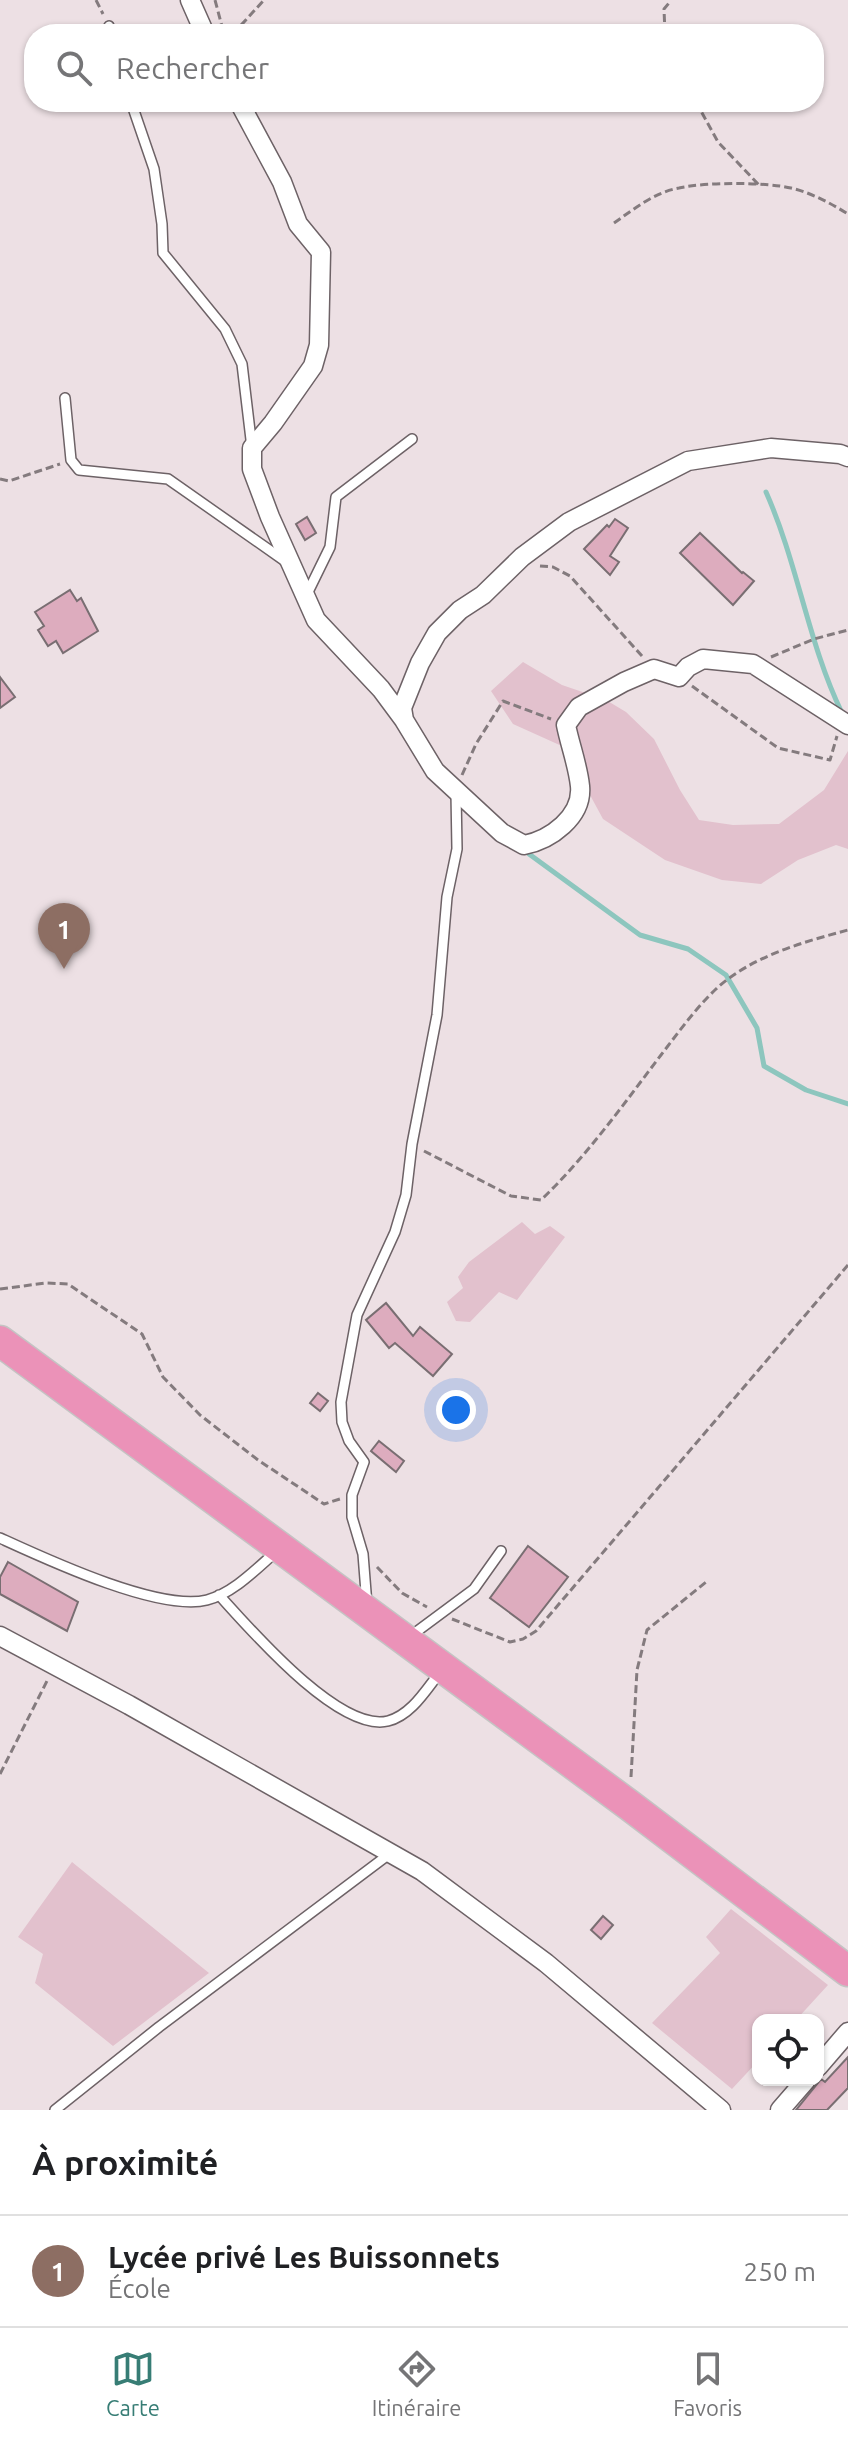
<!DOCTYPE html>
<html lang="fr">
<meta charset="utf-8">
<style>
:root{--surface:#fff;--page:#f6f6f6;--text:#202124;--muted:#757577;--line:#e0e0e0;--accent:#377d75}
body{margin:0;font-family:Ubuntu,sans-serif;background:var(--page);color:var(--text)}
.controls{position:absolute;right:24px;bottom:24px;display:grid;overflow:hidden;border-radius:16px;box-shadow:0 2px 6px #0004}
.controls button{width:72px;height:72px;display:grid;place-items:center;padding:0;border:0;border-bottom:2px solid var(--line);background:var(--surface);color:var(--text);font:40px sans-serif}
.you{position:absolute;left:456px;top:1410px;width:28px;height:28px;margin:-20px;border:6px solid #fff;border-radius:50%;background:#1a73e8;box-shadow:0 0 0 12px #1a73e833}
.badge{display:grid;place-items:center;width:52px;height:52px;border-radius:50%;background:var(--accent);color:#fff;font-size:26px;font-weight:700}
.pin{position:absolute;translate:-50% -66px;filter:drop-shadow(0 2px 4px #0008)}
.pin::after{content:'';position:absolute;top:42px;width:28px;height:24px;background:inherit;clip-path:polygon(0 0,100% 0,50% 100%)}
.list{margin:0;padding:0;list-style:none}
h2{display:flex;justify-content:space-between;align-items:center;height:104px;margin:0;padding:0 32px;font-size:34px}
h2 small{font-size:26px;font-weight:400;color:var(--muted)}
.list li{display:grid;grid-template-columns:52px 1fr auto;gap:24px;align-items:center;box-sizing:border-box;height:112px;padding:0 32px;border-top:2px solid var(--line)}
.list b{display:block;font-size:30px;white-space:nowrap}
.list p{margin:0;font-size:26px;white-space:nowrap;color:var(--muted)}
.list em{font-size:26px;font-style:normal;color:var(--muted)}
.icon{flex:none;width:44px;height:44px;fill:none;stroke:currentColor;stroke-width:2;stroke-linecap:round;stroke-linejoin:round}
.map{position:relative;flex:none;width:848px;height:2110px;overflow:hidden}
.search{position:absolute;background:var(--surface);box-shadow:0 2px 6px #0004;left:24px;right:24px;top:24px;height:88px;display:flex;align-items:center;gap:20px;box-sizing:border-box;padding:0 28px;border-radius:32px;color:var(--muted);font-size:30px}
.sheet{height:216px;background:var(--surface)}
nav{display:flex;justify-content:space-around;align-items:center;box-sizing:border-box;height:112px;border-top:2px solid var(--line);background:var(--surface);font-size:22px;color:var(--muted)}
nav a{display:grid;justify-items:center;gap:4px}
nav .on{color:var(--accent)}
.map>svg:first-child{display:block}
.green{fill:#e2c1cd}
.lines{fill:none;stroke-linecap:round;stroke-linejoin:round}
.stream{stroke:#8dc6be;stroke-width:5}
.building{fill:#ddacbe;stroke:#796e72;stroke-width:2}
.service-casing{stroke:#6d6266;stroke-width:12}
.minor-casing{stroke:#6d6266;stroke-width:21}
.trunk-casing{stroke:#c4c3c3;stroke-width:33}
.path{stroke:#847b7e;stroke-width:3;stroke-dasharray:8 4;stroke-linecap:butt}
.service{stroke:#fff;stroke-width:9}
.minor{stroke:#fff;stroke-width:18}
.trunk{stroke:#eb92b8;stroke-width:30}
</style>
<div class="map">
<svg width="848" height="2110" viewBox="0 0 848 2110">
<rect width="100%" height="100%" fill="#ede0e4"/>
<path class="green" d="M523 662 562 685 606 700 626 712 654 739 680 790 699 820 733 825 779 824 824 790 848 751V849L836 845 798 860 761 884 722 880 665 860 603 819 564 747 513 724 491 691Z
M522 1222 535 1234 550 1226 565 1237 517 1300 499 1292 470 1322 456 1321 447 1302 463 1288 458 1277 469 1262Z
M72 1862 209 1973 113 2046 35 1983 43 1954 18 1937Z
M731 1909 828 1985 796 2020H758V2061L732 2089 652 2023 720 1953 706 1937Z"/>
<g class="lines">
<path class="stream" d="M766 492C798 564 808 643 842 713
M529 854 640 935 688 949 726 975 757 1028 764 1066 806 1090 848 1104"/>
</g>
<path class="building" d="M307 517 316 533 305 540 296 524Z
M615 519 628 528 610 556 619 562 610 575 584 549 607 525 609 527Z
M700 533 742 573 743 572 754 581 733 605 680 553Z
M70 590 77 601 81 598 98 631 63 653 56 641 48 646 38 630 44 626 35 612Z
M0 677 15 697 0 708Z
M386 1303 413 1336 420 1327 452 1354 433 1376 395 1343 389 1348 366 1320Z
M318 1393 328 1401 320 1411 310 1403Z
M379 1441 404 1461 396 1472 371 1451Z
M528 1546 568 1577 529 1627 490 1598Z
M8 1562 78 1602 67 1631 0 1594V1577Z
M603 1916 613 1925 601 1939 591 1930Z
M848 2057V2088L827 2110H796L821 2079 825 2082Z"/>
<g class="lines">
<g class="service-casing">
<path id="service" d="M109 26 111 34
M131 102 154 169 162 224 163 253 225 329 242 364 252 448
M65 398 71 460 79 470 168 479 285 561
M307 594 330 547 336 497 412 439
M0 1538C46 1559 159 1612 207 1600 234 1593 257 1568 278 1550
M219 1595C250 1629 339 1733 388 1721 412 1715 427 1688 441 1671
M367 1605 363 1554 352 1517V1495L364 1462 349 1441 342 1422 341 1402 357 1315 395 1232 406 1195 412 1144 437 1015 447 897 457 849 456 793
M408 1638 474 1589 501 1551
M55 2110 159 2027 392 1852"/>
</g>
<g class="minor-casing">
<path id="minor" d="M190 0 205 34
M239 102 282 182 298 224 321 252 319 345 313 366 273 423 252 448V469L270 517 316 620 381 689 404 720 435 771 502 833 524 845C550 840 583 817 580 786 578 766 570 745 566 725L579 707 624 682 654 669 679 677 688 667 703 659 753 664 848 725
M404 720 402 708 420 663 437 633 460 610 483 595 522 557 569 522 688 461 771 448 840 454 848 457
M0 1636 129 1705 422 1871 546 1963 721 2110
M818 2067 848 2032
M780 2110 806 2080"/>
</g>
<g class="trunk-casing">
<path id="trunk" d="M0 1341 629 1805 848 1971"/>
</g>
<path class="path" d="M96 0 103 14
M215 0 224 34
M233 34 264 0
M665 34 664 9 669 3 668 0
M696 102 718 142 760 186
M614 223C634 209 655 192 679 188 705 182 766 182 791 188 812 193 830 203 848 214
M0 479 9 481 60 464
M540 566 553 567 570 576 642 656
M771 657 814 639 848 630
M692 686 778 748 830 760 837 736
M462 775 476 744 503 701 551 719
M424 1151 511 1196 541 1200C586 1157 623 1105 661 1055 678 1033 695 1009 716 989 750 957 803 942 848 930
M0 1289 46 1283 68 1284 142 1334 163 1377 200 1415 258 1460 324 1504 340 1499
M377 1567 402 1593 427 1607
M452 1619 510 1642 523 1639 536 1631 848 1265
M0 1774 48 1679
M631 1777 637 1670 647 1630 706 1582"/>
<use href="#service" class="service"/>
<use href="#minor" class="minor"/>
<use href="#trunk" class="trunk"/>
</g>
</svg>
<div class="controls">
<button><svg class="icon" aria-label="locate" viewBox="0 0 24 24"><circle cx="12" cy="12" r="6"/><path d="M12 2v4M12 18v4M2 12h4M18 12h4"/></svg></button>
</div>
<div class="you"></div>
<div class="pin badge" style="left:64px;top:969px;background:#8d6e63">1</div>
<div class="search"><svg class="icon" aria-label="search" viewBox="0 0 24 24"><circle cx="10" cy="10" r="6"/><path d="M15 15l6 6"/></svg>Rechercher</div>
</div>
<section class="sheet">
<h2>À proximité<small></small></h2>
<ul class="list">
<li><span class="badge" style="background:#8d6e63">1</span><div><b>Lycée privé Les Buissonnets</b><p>École</p></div><em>250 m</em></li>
</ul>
</section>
<nav>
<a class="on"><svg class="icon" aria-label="map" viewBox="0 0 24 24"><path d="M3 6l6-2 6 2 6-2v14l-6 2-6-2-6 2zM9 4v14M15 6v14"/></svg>Carte</a>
<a><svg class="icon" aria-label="directions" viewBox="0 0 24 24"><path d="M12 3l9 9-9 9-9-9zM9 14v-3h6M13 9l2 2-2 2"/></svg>Itinéraire</a>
<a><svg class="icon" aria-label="saved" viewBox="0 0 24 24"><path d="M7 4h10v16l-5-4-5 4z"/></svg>Favoris</a>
</nav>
